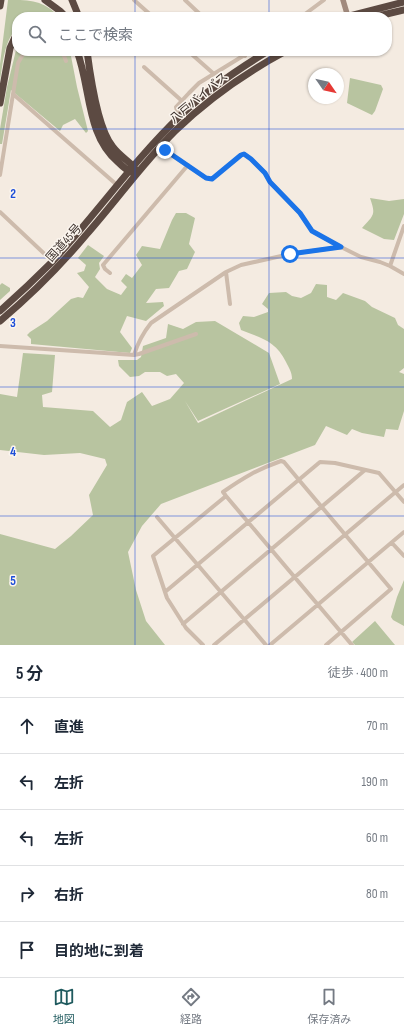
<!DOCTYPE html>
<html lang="ja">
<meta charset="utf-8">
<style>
:root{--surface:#fff;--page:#f6f6f7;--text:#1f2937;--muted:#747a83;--line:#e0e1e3;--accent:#1f5a5e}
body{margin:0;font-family:"Sofia Sans Condensed","Noto Sans JP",sans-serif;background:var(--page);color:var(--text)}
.compass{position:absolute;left:308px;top:68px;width:36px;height:36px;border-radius:50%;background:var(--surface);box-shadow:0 1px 3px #0004;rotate:124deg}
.stop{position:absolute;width:12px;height:12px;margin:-9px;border:3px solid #1a73e8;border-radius:50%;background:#fff}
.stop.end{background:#1a73e8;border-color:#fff;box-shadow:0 1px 4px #0008}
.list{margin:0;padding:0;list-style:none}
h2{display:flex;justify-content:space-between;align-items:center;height:52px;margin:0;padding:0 16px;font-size:17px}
h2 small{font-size:13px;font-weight:400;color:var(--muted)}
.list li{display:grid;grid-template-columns:26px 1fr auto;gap:12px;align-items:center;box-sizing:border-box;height:56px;padding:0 16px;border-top:1px solid var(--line)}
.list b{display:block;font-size:15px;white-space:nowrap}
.list em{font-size:13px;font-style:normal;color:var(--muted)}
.icon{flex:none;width:22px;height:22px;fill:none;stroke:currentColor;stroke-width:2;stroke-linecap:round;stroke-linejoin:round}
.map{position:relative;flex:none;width:404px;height:645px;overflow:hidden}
.search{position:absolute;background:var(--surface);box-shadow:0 1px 3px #0004;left:12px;right:12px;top:12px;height:44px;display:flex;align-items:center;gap:10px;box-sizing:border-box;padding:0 14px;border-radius:16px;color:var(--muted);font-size:15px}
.sheet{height:332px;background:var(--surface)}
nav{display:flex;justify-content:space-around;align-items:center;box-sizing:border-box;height:56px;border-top:1px solid var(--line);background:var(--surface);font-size:11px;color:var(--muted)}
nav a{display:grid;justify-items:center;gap:2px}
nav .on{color:var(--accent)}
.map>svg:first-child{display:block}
.green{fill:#b8c4a0}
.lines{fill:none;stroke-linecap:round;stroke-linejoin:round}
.street{stroke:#cdbbac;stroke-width:4}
.secondary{stroke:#a18a7d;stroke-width:5.5}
.highway{stroke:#5c4a42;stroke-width:7}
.route{stroke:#1a73e8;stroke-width:5}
.grid{fill:none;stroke:#1d4ed8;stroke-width:1;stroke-opacity:0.55}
.labels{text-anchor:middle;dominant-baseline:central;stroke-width:3;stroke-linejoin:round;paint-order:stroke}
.street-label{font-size:12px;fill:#3b302b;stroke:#fbf5ee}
.grid-label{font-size:13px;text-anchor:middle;font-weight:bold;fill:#1d4ed8;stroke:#fbf5ee;stroke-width:3;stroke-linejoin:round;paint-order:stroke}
</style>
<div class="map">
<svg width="404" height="645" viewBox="0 0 404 645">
<rect width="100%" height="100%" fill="#f4ebe1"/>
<path class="green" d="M8 0C32 0 42 0 60 17H17V28C4 41 3 63 0 81V64Z
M17 46V51H70L77 87 88 131 86 133 75 119 63 125 60 131 11 90 2 144H0V129L7 87Z
M350 78 381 85 383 89 375 111 372 115 347 103Z
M370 198 389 201 404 199V214L394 240 384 239 362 228C374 215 376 215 370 198Z
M176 213H186L195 218 189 244 195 252 187 269 179 271 169 288 156 289 146 303 163 302 164 306 146 321 127 316 120 332 132 348 130 353 31 344V339L27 335 30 332 47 321 71 299 78 297 83 298 89 287 77 273 84 271 86 265 78 258 88 245 104 256 99 263 100 269 95 277 107 289 121 295 127 287 121 281 126 274 132 278 142 265 136 255 142 246 160 249 172 220Z
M2 283 10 288V291L0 300V285Z
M316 284 327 285V297L336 300 343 293 365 301 372 307 395 318 398 325 404 329V368L399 372 404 374V411L398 430 386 429 384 437 362 433 352 429 347 435 326 426 315 445 161 504 142 526 128 552 136 590 146 621 165 645H0V534L55 549 71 536 93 515 89 495 107 465 105 459 80 453 44 455 0 450V394L17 397 23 353 55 355 52 392 42 395 43 407 93 411 110 427 121 420 127 402 142 392 152 406 170 399 184 383 176 374 167 376 160 372H145L139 376 130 377 119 366 118 360H137L141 357 143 346 166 338 168 324 183 329 196 322 215 321 269 353 280 384 198 421 185 401 198 423 292 379C292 372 289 368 286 362 276 341 261 338 241 330L239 323 243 316 254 317 268 312V309L262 304 269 293 286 292 292 296 301 298 311 293Z
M404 580V626L393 620 391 617 397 597Z
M375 621 395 645H355L352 642Z"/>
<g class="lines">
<path class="street" d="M134 0 153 17
M185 0 203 17
M301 17 324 0
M62 51 66 61
M188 51 214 74
M240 51 245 56
M144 67 182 101
M13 94 117 185
M180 115 177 111 176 107 189 93 199 83 251 51
M160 147 206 178 212 179 241 155 244 154 251 159 265 173 270 182 300 213 312 231 341 247
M0 175 18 63 25 51
M0 212 52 261
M390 266 404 226
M226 272 230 304
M110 273 105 269 103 265 188 165
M0 346 134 355 139 354 196 334
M134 355C138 342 143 333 151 323L226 272 241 265 290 254 341 247 361 257 380 262 390 266 404 274
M157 517 266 645
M392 543 404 556
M165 592 320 462 335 463 379 473 404 502
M183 624 365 470
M203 645 186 628 167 598 153 556 226 496
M214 645 404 485
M270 645 404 532
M326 645 391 589 299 480 284 462 281 461C258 469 243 478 223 492L226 496C268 545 310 595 352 645"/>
<path class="secondary" d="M343 0 348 17"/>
<path class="highway" d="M45 0 60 11 66 17
M72 0 79 17
M0 6 1 0
M346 17 404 2
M374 17 404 10
M77 51C91 88 86 135 118 162 123 167 127 171 133 173
M87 51C90 74 98 130 113 147 118 154 127 160 133 166L135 169
M0 103 10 48 17 33
M0 311C18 295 36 278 53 261 97 213 134 160 181 115 207 90 237 70 268 51
M0 321C31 295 60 266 86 235 116 201 143 163 175 131 208 99 245 73 286 51"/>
</g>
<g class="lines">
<path class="route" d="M165 150 206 178 212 179 241 155 244 154 251 159 265 173 270 182 300 213 312 231 341 247 290 254"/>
</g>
<path class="grid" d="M135 0V17M269 0V17M135 51V645M269 51V645M0 129H404M0 258H404M0 387H404M0 516H404"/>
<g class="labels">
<g class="street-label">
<text transform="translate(199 98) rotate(-40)">八戸バイパス</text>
<text transform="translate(64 243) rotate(-48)">国道45号</text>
</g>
</g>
<g class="grid-label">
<text x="13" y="198">2</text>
<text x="13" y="327">3</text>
<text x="13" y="456">4</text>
<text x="13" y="585">5</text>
</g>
</svg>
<svg class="compass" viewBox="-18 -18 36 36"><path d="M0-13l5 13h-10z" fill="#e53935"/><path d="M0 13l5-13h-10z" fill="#747a83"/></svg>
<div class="stop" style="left:290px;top:254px"></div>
<div class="stop end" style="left:165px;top:150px"></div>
<div class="search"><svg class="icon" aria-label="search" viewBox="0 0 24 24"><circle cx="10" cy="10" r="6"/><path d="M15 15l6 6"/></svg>ここで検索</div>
</div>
<section class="sheet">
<h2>5 分<small>徒歩 · 400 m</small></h2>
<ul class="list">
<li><svg class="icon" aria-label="ahead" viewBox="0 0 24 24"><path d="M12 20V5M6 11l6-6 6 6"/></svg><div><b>直進</b></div><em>70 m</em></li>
<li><svg class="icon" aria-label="left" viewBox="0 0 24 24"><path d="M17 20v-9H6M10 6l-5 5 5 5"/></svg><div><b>左折</b></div><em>190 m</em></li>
<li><svg class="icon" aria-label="left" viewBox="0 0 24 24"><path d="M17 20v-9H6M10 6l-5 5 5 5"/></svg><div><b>左折</b></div><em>60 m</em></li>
<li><svg class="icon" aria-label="right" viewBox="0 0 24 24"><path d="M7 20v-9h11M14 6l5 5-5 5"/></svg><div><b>右折</b></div><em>80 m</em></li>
<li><svg class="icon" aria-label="arrive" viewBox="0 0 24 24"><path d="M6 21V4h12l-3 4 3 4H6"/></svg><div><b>目的地に到着</b></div></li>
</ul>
</section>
<nav>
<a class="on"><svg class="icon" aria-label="map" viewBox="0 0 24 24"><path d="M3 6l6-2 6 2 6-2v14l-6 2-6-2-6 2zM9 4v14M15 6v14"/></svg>地図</a>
<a><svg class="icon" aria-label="directions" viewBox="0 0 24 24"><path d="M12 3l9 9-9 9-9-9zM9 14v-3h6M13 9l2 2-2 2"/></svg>経路</a>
<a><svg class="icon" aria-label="saved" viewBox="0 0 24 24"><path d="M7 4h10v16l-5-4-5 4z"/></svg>保存済み</a>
</nav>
